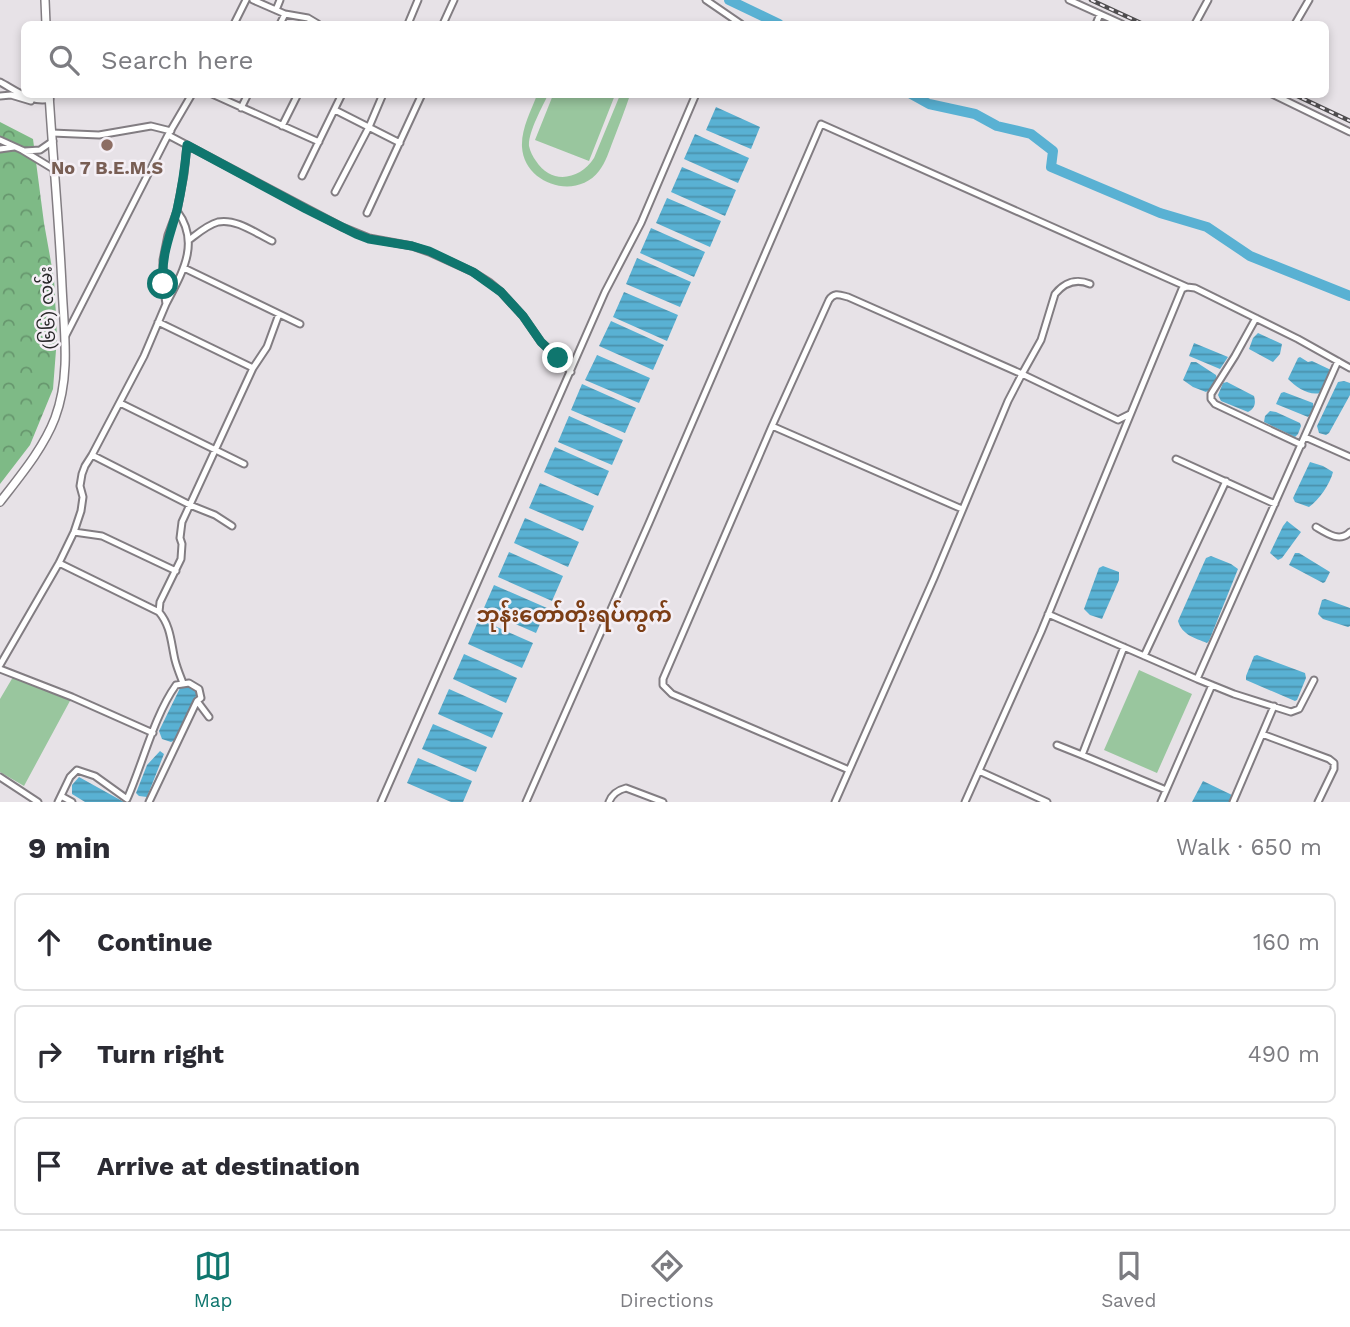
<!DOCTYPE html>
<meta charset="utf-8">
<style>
:root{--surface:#fff;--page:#f7f7f7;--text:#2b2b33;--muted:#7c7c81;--line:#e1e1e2;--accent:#0f766e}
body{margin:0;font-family:"Work Sans","Noto Sans Myanmar",sans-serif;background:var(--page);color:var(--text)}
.stop{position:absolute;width:21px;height:21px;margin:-16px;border:5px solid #0f766e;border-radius:50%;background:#fff}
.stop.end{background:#0f766e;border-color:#fff;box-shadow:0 2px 7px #0008}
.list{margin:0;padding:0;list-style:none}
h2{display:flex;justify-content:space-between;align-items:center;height:91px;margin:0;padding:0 28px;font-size:30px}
h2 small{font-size:23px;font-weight:400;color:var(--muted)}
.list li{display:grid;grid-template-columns:46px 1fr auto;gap:21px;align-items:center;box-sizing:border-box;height:98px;margin:0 14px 14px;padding:0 14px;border:2px solid var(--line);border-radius:10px}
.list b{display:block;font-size:26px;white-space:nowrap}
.list em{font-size:23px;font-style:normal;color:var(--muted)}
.icon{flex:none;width:38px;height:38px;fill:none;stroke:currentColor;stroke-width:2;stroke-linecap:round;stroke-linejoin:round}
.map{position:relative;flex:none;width:1350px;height:802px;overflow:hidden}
.search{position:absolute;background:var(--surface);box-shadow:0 4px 10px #0003;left:21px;right:21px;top:21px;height:77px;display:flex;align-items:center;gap:18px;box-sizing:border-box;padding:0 24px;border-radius:10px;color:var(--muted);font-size:26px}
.sheet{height:427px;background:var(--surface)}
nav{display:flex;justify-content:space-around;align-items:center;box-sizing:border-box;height:98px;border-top:2px solid var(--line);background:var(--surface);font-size:19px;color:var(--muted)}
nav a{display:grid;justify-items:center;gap:4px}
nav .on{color:var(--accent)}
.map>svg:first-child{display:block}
.forest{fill:url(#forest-crowns)}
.garden{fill:#99c69e}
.water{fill:url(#water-rules)}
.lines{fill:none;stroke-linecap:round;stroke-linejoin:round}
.river{stroke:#59b1d3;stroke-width:10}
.minor-casing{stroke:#827d82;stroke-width:9}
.tertiary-casing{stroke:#827d82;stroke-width:10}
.minor{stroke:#fff;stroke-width:5}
.tertiary{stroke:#fff;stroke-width:7}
.rail-casing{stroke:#4f4d4f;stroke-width:4.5}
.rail{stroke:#f4eff5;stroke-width:2;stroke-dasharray:5;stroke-linecap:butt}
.route{stroke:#0f766e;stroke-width:9}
.education-dot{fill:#8d6e63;stroke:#f4eff5;stroke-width:2.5}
.labels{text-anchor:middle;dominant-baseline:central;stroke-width:5;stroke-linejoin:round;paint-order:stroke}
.education-label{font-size:18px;font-weight:bold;fill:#785e54;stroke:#f4eff5}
.street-label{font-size:18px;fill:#29282a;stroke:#f4eff5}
.quarter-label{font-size:21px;font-weight:bold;fill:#7c3e15;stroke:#f4eff5}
</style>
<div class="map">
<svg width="1350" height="802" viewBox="0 0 1350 802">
<defs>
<pattern id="forest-crowns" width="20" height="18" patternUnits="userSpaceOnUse" patternTransform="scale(1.75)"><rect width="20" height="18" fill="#7eba86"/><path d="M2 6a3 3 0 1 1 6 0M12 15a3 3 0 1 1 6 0" fill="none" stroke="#67976e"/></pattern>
<pattern id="water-rules" width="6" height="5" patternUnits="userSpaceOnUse" patternTransform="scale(1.75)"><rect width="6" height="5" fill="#59b1d3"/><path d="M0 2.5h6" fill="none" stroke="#4a90ab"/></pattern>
</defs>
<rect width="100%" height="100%" fill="#e7e2e7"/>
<path class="forest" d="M0 122 33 139 44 223 54 279 57 337 53 389 30 445 0 484Z"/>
<path class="garden" d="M537 95H548C542 107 528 133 529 146 530 151 533 157 536 161 551 185 580 180 594 158L620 95H630C625 110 619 125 613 141 609 151 606 162 599 171 576 201 524 184 522 147 521 129 531 111 537 95Z
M553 95H615L589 161 535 140Z
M1139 670 1192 694 1157 773 1104 750Z
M13 677 71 699 24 786 0 772V699Z"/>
<path class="water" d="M716 107 760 127 751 149 706 130Z
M695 134 749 158 738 183 684 159Z
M682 167 736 190 725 216 671 192Z
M667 198 721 221 710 247 656 223Z
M651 228 705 252 694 277 640 253Z
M637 258 691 282 680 307 626 284Z
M624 292 678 315 667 341 613 317Z
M611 321 664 345 653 370 599 346Z
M1258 333 1282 344 1280 354 1273 362 1249 349 1253 338Z
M1194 343 1228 357 1220 369 1189 356Z
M597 355 650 378 639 403 585 380Z
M1300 357 1308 362 1312 361 1331 370 1320 393C1309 396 1296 387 1288 379L1298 358Z
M1191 362H1196L1216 375 1217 379 1212 388 1206 392 1193 387 1183 380Z
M1344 381 1350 383V395L1329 433 1326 435 1319 433 1317 426 1338 382Z
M1227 382 1254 396C1256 403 1255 408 1248 412L1221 401 1218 395 1223 383Z
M582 384 636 408 625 433 571 410Z
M1284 392 1313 403C1314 409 1312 413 1308 417L1276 404 1281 393Z
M1270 411 1276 412 1300 423 1301 426 1298 434 1295 437 1264 422 1265 416Z
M569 416 623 440 612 465 558 442Z
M555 447 609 471 598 496 544 472Z
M1310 462 1323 466 1333 472C1330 484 1319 500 1309 507L1295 502 1293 498Z
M540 483 594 506 583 531 529 508Z
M525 518 579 542 568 567 514 543Z
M1287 521 1301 532 1282 558 1278 560 1270 553 1283 526Z
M509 552 563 576 552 601 498 577Z
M1295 553H1299L1330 572 1325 582 1323 583 1289 565Z
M1211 556 1231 564 1238 569 1209 641 1207 643C1195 638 1182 635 1178 621L1206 558Z
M1103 566 1119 572V580L1102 619 1090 615 1084 609 1099 568Z
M494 585 547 608 536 633 483 610Z
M1325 599 1350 608V626L1348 627 1323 619 1318 614 1322 600Z
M479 619 533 643 522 668 468 644Z
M464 654 517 678 506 703 453 679Z
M1257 655 1305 673 1306 678 1297 700 1295 701 1246 680V676L1254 656Z
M181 686C188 686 194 687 197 694L175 740 171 742 162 739 159 731Z
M449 689 503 713 492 738 438 714Z
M433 724 487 747 476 772 422 749Z
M160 751 164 754 147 797 139 796 136 793 147 765Z
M418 758 472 781 463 802H451L407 783Z
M79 777 124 802H85L72 794V785Z
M1203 781 1232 795 1229 802H1192Z"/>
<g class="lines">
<path class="river" d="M729 0 779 24
M911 94 929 104 975 114 997 126 1031 134 1053 151 1051 167 1160 213 1207 227 1250 256 1350 296"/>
<g class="minor-casing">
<path id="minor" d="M253 0 285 14 308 18 318 24
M706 0 741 24
M1069 0 1122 24
M276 10 280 0
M234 24 246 0
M280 24 285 14
M408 24 418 0
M443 24 454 0
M1096 24 1100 14
M1195 24 1208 0
M1295 24 1309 0
M0 82C15 90 32 104 50 99
M212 94 319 142
M1272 94 1350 132
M0 96 11 95 31 101
M241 108 248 94
M335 110 400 143
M282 126 298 94
M52 133 99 135 151 126 171 131
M168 135 342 227 369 238 412 246 429 252 473 272 489 282 501 292 523 316 541 342 558 358 571 372
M0 140 22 150 55 170
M0 149 14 147
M25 151 40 150 53 141
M302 176 342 94
M335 192 369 127 383 94
M367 213 422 94
M189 240C197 234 207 225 218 222 236 218 257 234 272 241
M184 268 300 324
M166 304C182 273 201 243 177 211
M1256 318 1235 356 1211 394V399L1215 404 1302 445
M158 322 253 368 182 522 180 538 182 544 181 559 160 602 159 612C171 626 171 643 175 660 177 668 180 675 183 683
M65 337 168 135 192 94
M253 368 267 347 279 314
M1023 374H1022L1041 340 1055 294C1064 283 1076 278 1090 284
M120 403 244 464
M772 426 663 679V685L672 694 849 770
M1305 437 1350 457
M92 455 190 505 215 515 232 526
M1176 459 1275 504
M962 509 772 426 829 300C834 292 840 295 848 297L1022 374
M1316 527C1326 533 1340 543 1350 532
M74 532 102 536 176 571
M59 563 159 612
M1048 614 1197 679 1234 694 1291 712 1299 709 1314 680
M1144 656 1226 481
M0 665 59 563 74 532 81 511 83 497 80 486 82 474 85 466 92 455 144 356 166 304 163 284V260L168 235 177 211 184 174 187 145
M0 669 72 697 153 733
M1197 679 1338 361
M197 701 209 717
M1262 734 1329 759 1334 763V769L1318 802
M1057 745 1082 755 1124 647
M1082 755 1166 790
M979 771 1047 802
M0 777 38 802
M61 796 72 802
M58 802 70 777 77 770 95 776 127 799C143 763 154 716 176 685L189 683 199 689 201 698 197 701 149 802
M381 802 605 292 641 223 696 94
M526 802 649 523 821 124 1187 287
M609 802C612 794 618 790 626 788L663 802
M835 802 934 578 1008 401 1022 374 1118 420 1130 414
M965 802 1041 632 1182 289 1187 287 1195 288 1298 339 1350 368
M1161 802 1212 685
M1233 802 1274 706"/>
</g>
<g class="tertiary-casing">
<path id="tertiary" d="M45 0 46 24
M0 502C20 476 43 449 55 418 71 375 64 331 62 286 59 222 53 158 49 94"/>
</g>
<use href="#minor" class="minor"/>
<use href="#tertiary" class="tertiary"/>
<g class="rail-casing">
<path id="rail" d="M1091 0 1143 24
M1293 94 1350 121"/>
</g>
<use href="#rail" class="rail"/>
</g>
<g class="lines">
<path class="route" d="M163 284C161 255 170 236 177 210 182 188 185 167 187 145L306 209 356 234 369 239 412 246 429 251 473 272 501 292 523 316 541 342 558 358"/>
</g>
<circle class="education-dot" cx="107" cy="145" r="7"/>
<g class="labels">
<g class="education-label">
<text x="107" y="167">No 7 B.E.M.S</text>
</g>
<g class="street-label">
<text transform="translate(47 308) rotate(-93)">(၆၆) လမ်း</text>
</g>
<g class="quarter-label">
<text x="574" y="614">ဘုန်းတော်တိုးရပ်ကွက်</text>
</g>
</g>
</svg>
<div class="stop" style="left:163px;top:284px"></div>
<div class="stop end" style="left:558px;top:358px"></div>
<div class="search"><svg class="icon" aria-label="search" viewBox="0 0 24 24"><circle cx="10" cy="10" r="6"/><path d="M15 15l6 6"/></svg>Search here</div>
</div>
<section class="sheet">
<h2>9 min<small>Walk · 650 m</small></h2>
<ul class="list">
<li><svg class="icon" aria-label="ahead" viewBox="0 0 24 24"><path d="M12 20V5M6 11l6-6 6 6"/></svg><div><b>Continue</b></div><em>160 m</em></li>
<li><svg class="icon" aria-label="right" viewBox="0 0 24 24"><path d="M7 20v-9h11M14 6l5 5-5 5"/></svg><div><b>Turn right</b></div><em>490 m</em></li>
<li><svg class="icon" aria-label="arrive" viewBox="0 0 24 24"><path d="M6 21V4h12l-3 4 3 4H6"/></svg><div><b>Arrive at destination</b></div></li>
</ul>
</section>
<nav>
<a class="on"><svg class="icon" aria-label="map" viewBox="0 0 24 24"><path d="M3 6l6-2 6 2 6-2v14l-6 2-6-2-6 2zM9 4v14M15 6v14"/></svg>Map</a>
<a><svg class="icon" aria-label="directions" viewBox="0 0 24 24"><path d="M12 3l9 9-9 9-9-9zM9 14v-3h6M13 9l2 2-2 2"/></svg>Directions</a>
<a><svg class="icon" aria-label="saved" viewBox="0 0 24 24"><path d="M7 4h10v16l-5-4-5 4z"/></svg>Saved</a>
</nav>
